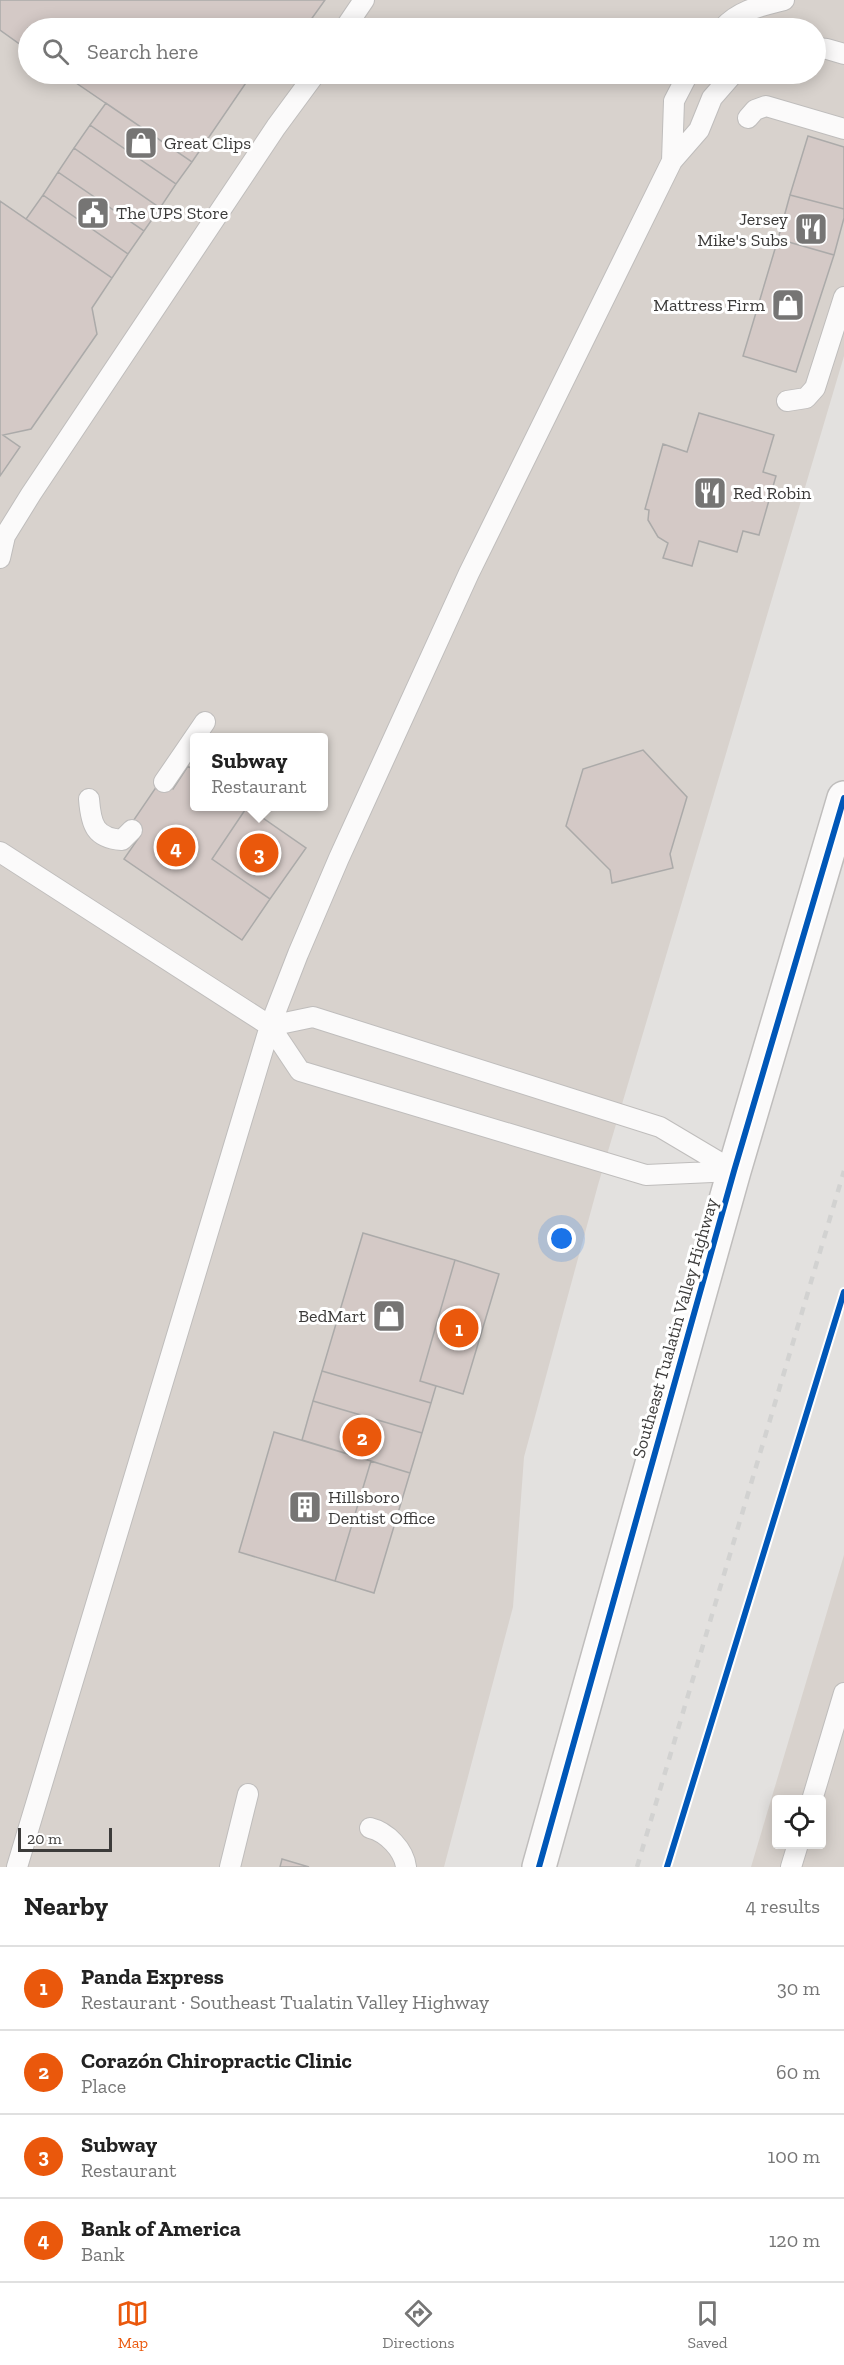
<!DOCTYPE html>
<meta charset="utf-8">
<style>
:root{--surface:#fff;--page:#f2f2f2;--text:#222;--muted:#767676;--line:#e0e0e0;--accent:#ea580c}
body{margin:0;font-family:"Zilla Slab",serif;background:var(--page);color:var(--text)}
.controls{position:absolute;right:18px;bottom:18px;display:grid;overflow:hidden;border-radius:6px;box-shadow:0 3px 15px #0003}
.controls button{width:54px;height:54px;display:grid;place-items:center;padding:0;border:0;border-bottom:2px solid var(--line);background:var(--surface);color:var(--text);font:30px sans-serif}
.scale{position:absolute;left:18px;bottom:15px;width:94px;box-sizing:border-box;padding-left:6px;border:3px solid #3c3b3a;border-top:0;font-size:16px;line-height:21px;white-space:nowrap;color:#3c3b3a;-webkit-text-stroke:4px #fff;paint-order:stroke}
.you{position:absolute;left:562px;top:1239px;width:21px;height:21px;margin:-15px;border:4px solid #fff;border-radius:50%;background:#1a73e8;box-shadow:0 0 0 9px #1a73e833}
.badge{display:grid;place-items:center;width:39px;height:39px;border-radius:50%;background:var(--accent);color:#fff;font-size:20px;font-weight:700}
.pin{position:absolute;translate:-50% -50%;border:3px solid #fff;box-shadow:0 2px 6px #0006}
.popup{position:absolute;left:190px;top:733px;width:138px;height:78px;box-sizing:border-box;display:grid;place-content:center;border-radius:6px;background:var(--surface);filter:drop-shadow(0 2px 4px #0005);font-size:20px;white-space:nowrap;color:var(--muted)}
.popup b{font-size:22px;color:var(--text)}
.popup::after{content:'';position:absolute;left:50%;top:100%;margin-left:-12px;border:12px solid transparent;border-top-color:var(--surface)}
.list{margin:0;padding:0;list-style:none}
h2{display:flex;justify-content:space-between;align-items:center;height:78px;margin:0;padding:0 24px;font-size:26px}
h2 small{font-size:20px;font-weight:400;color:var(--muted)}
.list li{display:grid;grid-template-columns:39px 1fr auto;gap:18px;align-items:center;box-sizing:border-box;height:84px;padding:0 24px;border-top:2px solid var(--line)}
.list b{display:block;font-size:22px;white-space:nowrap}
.list p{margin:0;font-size:20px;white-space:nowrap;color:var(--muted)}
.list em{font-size:20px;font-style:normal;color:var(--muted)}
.icon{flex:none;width:33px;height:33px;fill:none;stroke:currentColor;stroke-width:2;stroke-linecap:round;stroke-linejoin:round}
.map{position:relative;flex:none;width:844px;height:1867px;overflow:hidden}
.search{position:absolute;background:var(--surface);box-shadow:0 3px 15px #0003;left:18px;right:18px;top:18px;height:66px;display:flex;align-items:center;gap:15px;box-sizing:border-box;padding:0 21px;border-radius:33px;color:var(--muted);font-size:22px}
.sheet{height:414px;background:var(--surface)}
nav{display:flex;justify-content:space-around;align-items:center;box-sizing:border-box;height:84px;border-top:2px solid var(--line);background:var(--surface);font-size:16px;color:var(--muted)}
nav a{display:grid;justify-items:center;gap:3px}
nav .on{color:var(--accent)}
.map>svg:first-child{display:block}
.built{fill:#d8d2cd;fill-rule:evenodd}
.building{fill:#d4c9c6;stroke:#abaaa9;stroke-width:1.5}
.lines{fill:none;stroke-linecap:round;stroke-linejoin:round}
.lane-casing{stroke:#bfbdbc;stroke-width:22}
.primary-casing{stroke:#bfbdbc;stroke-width:36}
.lane{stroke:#fbfafa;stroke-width:20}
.primary{stroke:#fbfafa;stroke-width:33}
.rail{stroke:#d2d2d1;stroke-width:4.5;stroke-dasharray:8 8;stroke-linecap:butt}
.cycleway-casing{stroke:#fff;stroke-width:10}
.cycleway{stroke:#0057b8;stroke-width:6}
.labels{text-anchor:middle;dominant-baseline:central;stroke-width:6;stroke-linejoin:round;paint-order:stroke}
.poi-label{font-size:18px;fill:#3c3b3a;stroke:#fff;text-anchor:start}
.street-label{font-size:18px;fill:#3c3b3a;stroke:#fff}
</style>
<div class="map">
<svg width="844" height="1867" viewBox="0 0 844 1867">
<rect width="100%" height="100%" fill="#e3e1df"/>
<path class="built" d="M0 0H844V356L598 1185 524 1457 513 1607 444 1867H0ZM28 28H816V74H28ZM194 738H324V806H194Z
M844 1555V1867H751ZM776 1800H822V1844H776Z"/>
<path class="building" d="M0 0H325L305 28H28V50L0 30Z
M63 74H252L192 162Z
M106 103 192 162 176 184 90 125Z
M90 125 176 184 160 208 74 148Z
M808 136 844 147V209L790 195Z
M74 148 160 208 144 231 58 172Z
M58 172 144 231 128 254 43 195Z
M43 195 128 254 112 278 26 219Z
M790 195 844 209V218L834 255 778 239Z
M0 201 112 278 92 308 97 334 31 429 3 435 20 447 0 476Z
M778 239 834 255 796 372 743 356Z
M699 413 774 435 763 472 776 476 759 535 743 531 737 552 699 541 692 566 663 558 668 543 658 537 648 520 649 510 645 509 663 444 687 452Z
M643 750 687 797 670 854 673 868 612 883 610 870 566 826 583 769Z
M188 766 194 771V806L247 807 212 859 270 899 242 940 124 859 140 836 129 827 161 780 173 789Z
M247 807 306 848 270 899 212 859Z
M363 1233 455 1260 420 1381 436 1386 431 1403 322 1371Z
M455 1260 499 1274 463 1394 420 1381Z
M322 1371 431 1403 422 1433 313 1401Z
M313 1401 422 1433 410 1473 302 1440Z
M274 1432 371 1461 335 1581 239 1552Z
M371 1461 410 1473 374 1593 335 1581Z
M282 1859 309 1867H280Z"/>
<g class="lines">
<g class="lane-casing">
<path id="lane" d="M345 28 364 0
M723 28C739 10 761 6 784 0
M816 48 827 49 844 54
M748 118 755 110 766 106 844 129
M672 161 674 101 688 74
M787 401 806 398 815 388 844 297
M0 558 5 536 31 494 276 127 315 74
M164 782 205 722
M89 799C91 825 95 838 122 840L132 830
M0 852 270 1026 300 1071 646 1175 734 1171
M270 1026 313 1017 660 1127 734 1171
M812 1800 844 1693
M370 1828C387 1832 404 1850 406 1867
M17 1867 270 1026 298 954 339 858 469 573 672 161 699 130 712 98 733 74
M230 1867 248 1794
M791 1867 798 1844"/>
</g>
<g class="primary-casing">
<path id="primary" d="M539 1867 734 1171 844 798"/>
</g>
<use href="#lane" class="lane"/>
<use href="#primary" class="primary"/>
<path class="rail" d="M637 1867 844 1171"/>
<g class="cycleway-casing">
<path id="cycleway" d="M539 1867 734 1171 844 798
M667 1867 844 1292"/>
</g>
<use href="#cycleway" class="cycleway"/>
</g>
<defs>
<g id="shop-square" transform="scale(1.725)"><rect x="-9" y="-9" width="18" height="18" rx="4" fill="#767574" stroke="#fff"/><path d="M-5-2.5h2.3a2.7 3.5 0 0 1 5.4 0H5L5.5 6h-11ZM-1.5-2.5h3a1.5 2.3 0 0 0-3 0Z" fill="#fff"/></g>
<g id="civic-square" transform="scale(1.725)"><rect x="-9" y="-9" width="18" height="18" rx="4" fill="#767574" stroke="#fff"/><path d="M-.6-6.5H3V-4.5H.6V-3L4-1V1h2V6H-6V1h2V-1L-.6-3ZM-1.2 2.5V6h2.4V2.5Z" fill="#fff"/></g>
<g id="restaurant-square" transform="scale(1.725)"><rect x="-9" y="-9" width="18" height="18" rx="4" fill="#767574" stroke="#fff"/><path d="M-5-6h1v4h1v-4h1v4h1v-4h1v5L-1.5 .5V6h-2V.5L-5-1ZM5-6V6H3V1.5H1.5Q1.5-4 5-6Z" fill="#fff"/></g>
<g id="building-square" transform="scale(1.725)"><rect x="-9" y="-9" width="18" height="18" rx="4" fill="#767574" stroke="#fff"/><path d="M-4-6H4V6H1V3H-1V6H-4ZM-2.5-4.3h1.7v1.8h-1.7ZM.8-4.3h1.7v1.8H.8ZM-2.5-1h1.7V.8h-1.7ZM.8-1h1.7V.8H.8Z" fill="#fff"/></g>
</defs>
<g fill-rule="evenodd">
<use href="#shop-square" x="141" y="143"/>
<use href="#civic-square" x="93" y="213"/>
<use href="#restaurant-square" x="811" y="229"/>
<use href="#shop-square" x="788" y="305"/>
<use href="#restaurant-square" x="710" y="493"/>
<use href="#shop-square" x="389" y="1316"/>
<use href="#building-square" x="305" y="1507"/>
</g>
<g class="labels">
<g class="poi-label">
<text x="164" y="143">Great Clips</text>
<text x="116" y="213">The UPS Store</text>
<text x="788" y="219" text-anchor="end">Jersey<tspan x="788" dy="21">Mike's Subs</tspan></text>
<text x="765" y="305" text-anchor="end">Mattress Firm</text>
<text x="733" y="493">Red Robin</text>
<text x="366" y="1316" text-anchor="end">BedMart</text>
<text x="328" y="1497">Hillsboro<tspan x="328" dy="21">Dentist Office</tspan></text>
</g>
<g class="street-label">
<text transform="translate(675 1328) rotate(-74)">Southeast Tualatin Valley Highway</text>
</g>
</g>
</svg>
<div class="controls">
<button><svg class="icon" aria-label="locate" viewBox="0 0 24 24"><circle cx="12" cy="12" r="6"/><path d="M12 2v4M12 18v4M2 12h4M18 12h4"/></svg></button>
</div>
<div class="scale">20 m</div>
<div class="you"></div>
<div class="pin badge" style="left:459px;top:1328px">1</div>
<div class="pin badge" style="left:362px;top:1437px">2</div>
<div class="pin badge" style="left:259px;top:853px">3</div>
<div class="popup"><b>Subway</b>Restaurant</div>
<div class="pin badge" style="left:176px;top:847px">4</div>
<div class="search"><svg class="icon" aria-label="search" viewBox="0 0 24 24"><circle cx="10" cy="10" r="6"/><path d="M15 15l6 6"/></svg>Search here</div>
</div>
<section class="sheet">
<h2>Nearby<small>4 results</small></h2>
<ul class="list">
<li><span class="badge">1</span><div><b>Panda Express</b><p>Restaurant · Southeast Tualatin Valley Highway</p></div><em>30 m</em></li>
<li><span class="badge">2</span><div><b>Corazón Chiropractic Clinic</b><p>Place</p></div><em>60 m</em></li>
<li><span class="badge">3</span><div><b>Subway</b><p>Restaurant</p></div><em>100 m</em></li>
<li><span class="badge">4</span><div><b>Bank of America</b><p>Bank</p></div><em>120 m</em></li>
</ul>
</section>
<nav>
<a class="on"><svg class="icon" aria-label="map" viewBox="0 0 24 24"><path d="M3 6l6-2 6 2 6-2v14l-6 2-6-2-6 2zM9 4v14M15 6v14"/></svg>Map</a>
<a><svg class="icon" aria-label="directions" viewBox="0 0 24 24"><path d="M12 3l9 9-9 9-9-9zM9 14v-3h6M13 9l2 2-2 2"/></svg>Directions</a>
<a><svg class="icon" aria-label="saved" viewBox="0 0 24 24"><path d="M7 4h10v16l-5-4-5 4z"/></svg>Saved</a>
</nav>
